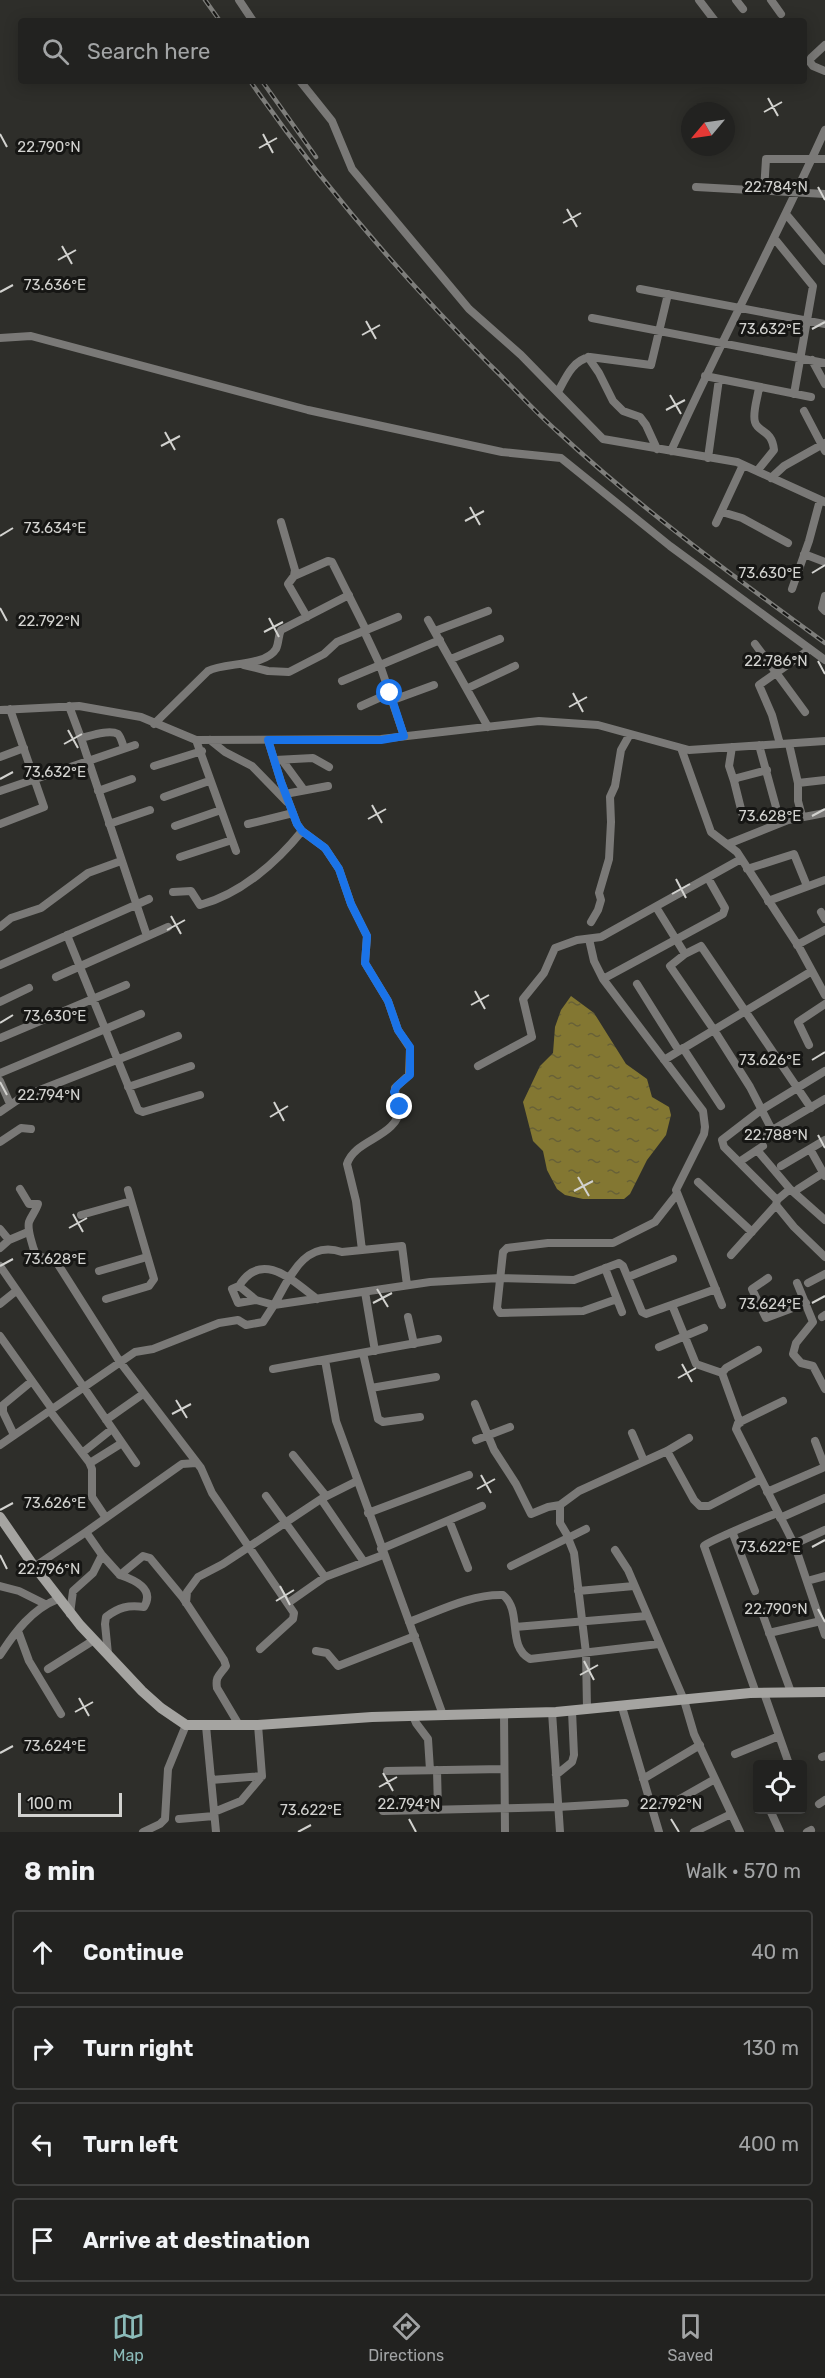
<!DOCTYPE html>
<meta charset="utf-8">
<style>
:root{--surface:#222220;--page:#2a2a29;--text:#f1f3f6;--muted:#a2a4a5;--line:#3f3f3e;--accent:#8bbbb9}
body{margin:0;font-family:Rubik,sans-serif;background:var(--page);color:var(--text)}
.controls{position:absolute;right:18px;bottom:18px;display:grid;overflow:hidden;border-radius:6px;box-shadow:0 3px 15px #0003}
.controls button{width:54px;height:54px;display:grid;place-items:center;padding:0;border:0;border-bottom:2px solid var(--line);background:var(--surface);color:var(--text);font:30px sans-serif}
.compass{position:absolute;left:681px;top:102px;width:54px;height:54px;border-radius:50%;background:var(--surface);box-shadow:0 3px 15px #0003;rotate:241deg}
.scale{position:absolute;left:18px;bottom:15px;width:104px;box-sizing:border-box;padding-left:6px;border:3px solid #d2d2cf;border-top:0;font-size:16px;line-height:21px;white-space:nowrap;color:#d2d2cf;-webkit-text-stroke:4px #161614;paint-order:stroke}
.stop{position:absolute;width:18px;height:18px;margin:-14px;border:4px solid #1a73e8;border-radius:50%;background:#fff}
.stop.end{background:#1a73e8;border-color:#fff;box-shadow:0 2px 6px #0008}
.list{margin:0;padding:0;list-style:none}
h2{display:flex;justify-content:space-between;align-items:center;height:78px;margin:0;padding:0 24px;font-size:26px}
h2 small{font-size:20px;font-weight:400;color:var(--muted)}
.list li{display:grid;grid-template-columns:39px 1fr auto;gap:18px;align-items:center;box-sizing:border-box;height:84px;margin:0 12px 12px;padding:0 12px;border:2px solid var(--line);border-radius:6px}
.list b{display:block;font-size:22px;white-space:nowrap}
.list em{font-size:20px;font-style:normal;color:var(--muted)}
.icon{flex:none;width:33px;height:33px;fill:none;stroke:currentColor;stroke-width:2;stroke-linecap:round;stroke-linejoin:round}
.map{position:relative;flex:none;width:825px;height:1832px;overflow:hidden}
.search{position:absolute;background:var(--surface);box-shadow:0 3px 15px #0003;left:18px;right:18px;top:18px;height:66px;display:flex;align-items:center;gap:15px;box-sizing:border-box;padding:0 21px;border-radius:6px;color:var(--muted);font-size:22px}
.sheet{height:462px;background:var(--surface)}
nav{display:flex;justify-content:space-around;align-items:center;box-sizing:border-box;height:84px;border-top:2px solid var(--line);background:var(--surface);font-size:16px;color:var(--muted)}
nav a{display:grid;justify-items:center;gap:3px}
nav .on{color:var(--accent)}
.map>svg:first-child{display:block}
.water{fill:url(#water-ripples)}
.lines{fill:none;stroke-linecap:round;stroke-linejoin:round}
.street{stroke:#7a7977;stroke-width:8}
.secondary{stroke:#a5a4a1;stroke-width:10}
.rail-casing{stroke:#7e7e7b;stroke-width:4.5}
.rail{stroke:#161614;stroke-width:2;stroke-dasharray:7;stroke-linecap:butt}
.route{stroke:#1a73e8;stroke-width:8}
.ticks{fill:none;stroke:#d2d2cf;stroke-width:2}
.ticks-label{font-size:15px;text-anchor:middle;fill:#d2d2cf;stroke:#161614;stroke-width:6;stroke-linejoin:round;paint-order:stroke}
</style>
<div class="map">
<svg width="825" height="1832" viewBox="0 0 825 1832">
<defs>
<pattern id="water-ripples" width="26" height="14" patternUnits="userSpaceOnUse" patternTransform="scale(1.5)"><rect width="26" height="14" fill="#837732"/><path d="M2 4q2-2 4 0t4 0M15 11q2-2 4 0t4 0" fill="none" stroke="#686137"/></pattern>
</defs>
<rect width="100%" height="100%" fill="#2e2e2a"/>
<path class="water" d="M571 996 594 1013 626 1064 647 1079 652 1097 669 1107 671 1115 666 1135 647 1160 630 1194 624 1199H583L565 1195 557 1189 547 1170 543 1151 533 1141 523 1102 540 1066 553 1053 555 1027 561 1010Z"/>
<g class="lines">
<path class="street" d="M239 0 253 21
M699 0 715 21
M736 0 743 9
M771 0 781 14
M825 45 811 58 810 62 813 66 825 71
M300 81 332 121 352 169 469 309 521 355 603 439 737 462 825 502
M696 187 825 194
M764 191 766 159H825
M786 214 825 261
M774 238 813 286 794 394
M640 289 825 324
M592 318 825 363
M0 338 31 336 308 410 502 452 561 458 670 546 825 660
M588 357 599 373 613 401 623 411 640 417 646 425 657 449
M812 360 825 384
M705 376 811 397
M558 392C566 377 573 360 590 357L651 365 668 294
M804 411 825 451
M671 451C720 343 776 238 825 130
M708 458 719 379
M757 471 774 450C772 429 758 433 755 422 752 413 758 397 759 387
M771 478 784 466 825 443
M722 512 742 518 788 543
M281 522 295 570 294 576 288 584 307 617
M716 523 743 465
M804 554 825 562
M294 576 328 561 332 562 366 630
M792 589 809 541 820 500
M825 596 822 608 825 611
M428 620 488 727
M364 631 380 665 404 736
M435 631 488 611
M755 644 805 712
M451 659 500 639
M244 665 268 671 289 672 324 654 337 642 398 617
M342 681 440 640
M468 688 515 666
M393 700 434 685
M69 706 81 738 147 936
M361 706 390 693
M0 710 79 706 141 717 196 740 381 739 539 721 598 725 689 750 825 741
M154 724 208 671C224 662 265 667 276 649 279 643 278 636 281 630L349 595
M81 738C90 736 109 729 118 734 121 737 123 745 124 748
M196 740 236 851
M210 740 225 752 252 766 287 802
M268 740 281 782 297 824 302 831 325 848 339 869 351 904 367 936 365 963 388 1001 398 1030 410 1048 409 1075 395 1088C394 1095 400 1100 400 1106 399 1138 355 1138 347 1164L356 1201 362 1250
M780 744 772 715 759 685 810 649
M789 744 798 783V801L802 816
M759 745 776 807
M732 747 729 766 734 781
M681 748 711 832 737 852 799 947 825 995
M0 757 24 748
M275 760 313 758 329 767
M282 760 304 790
M154 766 202 751
M798 783 825 780
M0 791 135 745
M98 791 132 779
M285 794 328 786
M164 797 209 781
M742 813 734 781 737 778 767 770
M0 824 44 807 10 709
M109 824 150 810
M248 824 293 813
M175 826 221 810
M728 844 788 820 825 813
M180 857 232 840
M747 869 794 854 807 886
M173 892 191 891 200 905C241 894 277 862 302 831
M768 901 825 880
M656 907 685 954 701 946 811 1108
M821 912 825 919
M591 922 598 910 601 900 599 893 609 859 611 822 610 797 615 786 621 750 630 734
M0 927 11 918 41 908 88 873 121 861
M67 935 138 1110 143 1112 200 1095
M589 939 594 961 603 979 703 1111 705 1127 704 1134 676 1190 722 1305
M797 945 825 930
M685 954 670 966 714 1030 750 1087 772 1130
M0 965 149 899
M56 977 168 927
M603 979 723 914 725 908 708 878
M637 984 679 1051
M0 1002 29 988
M0 1038 126 985
M809 1045 798 1022 825 1004
M683 1048 721 1106
M664 1060 812 971
M478 1066 532 1037 523 999 544 973 555 948 577 940 601 937 741 859
M0 1073 141 1014
M0 1081 10 1104
M128 1087 191 1066
M0 1112 22 1097 178 1036
M757 1139 825 1099
M0 1142 21 1128 31 1129
M810 1149 825 1176
M757 1150 790 1189
M739 1162 763 1146
M781 1166 825 1140
M698 1182 752 1232
M20 1189 29 1204H38C36 1211 31 1216 29 1222 27 1229 33 1248 36 1255L45 1258H54L120 1362 201 1468 212 1493 294 1613 293 1619 260 1649
M798 1189 823 1173
M777 1200 790 1189 825 1220
M776 1205 794 1227 825 1257
M81 1215 131 1201
M0 1229 9 1240 28 1232
M0 1248 9 1240
M731 1255 776 1205 777 1200 724 1147 722 1140 761 1110 825 1071
M0 1266 136 1463
M605 1268 622 1312
M99 1271 147 1257
M628 1277 673 1259
M768 1278 752 1289 766 1318 806 1303
M797 1283 813 1322 796 1343 793 1354 801 1363 813 1366 825 1389
M808 1283 825 1274
M239 1286C262 1249 293 1281 317 1299
M365 1292 375 1351
M106 1299 149 1286 154 1279 128 1190
M617 1299 583 1311 500 1313 497 1308 503 1252 507 1248 548 1243H613L655 1222 677 1194
M256 1300 239 1286 232 1289 238 1303 256 1300 274 1305C289 1279 304 1239 342 1252L402 1246 407 1285
M0 1304 16 1291
M672 1305 696 1364 722 1373
M408 1317 414 1344
M822 1317 825 1315
M0 1336 52 1409
M659 1347 704 1328
M363 1353 378 1419 383 1422 420 1417
M325 1360 336 1421 443 1715
M273 1369 438 1339
M371 1388 436 1377
M783 1401 738 1423 736 1429 795 1546 825 1635
M475 1404 494 1450 516 1484 531 1514 548 1507 560 1505V1523L569 1538
M50 1411 89 1462 92 1469V1497L106 1518
M106 1420 143 1394
M740 1423 722 1373 726 1368 758 1350
M632 1433 644 1461
M14 1435 3 1412V1405L32 1381
M476 1440 510 1427
M815 1441 825 1467
M0 1445 135 1352 153 1349 219 1323 238 1320 246 1325 263 1322 274 1305 430 1282 500 1278 574 1280 619 1263 623 1266 642 1312 646 1314 716 1289
M667 1451 694 1500 700 1506H709L761 1479
M82 1453 112 1429
M293 1455 326 1496
M90 1463 122 1443
M767 1492 825 1467
M266 1496 325 1577
M321 1499 364 1562
M560 1505 579 1491 667 1451 689 1438
M368 1513 469 1475
M780 1518 825 1498
M449 1520 468 1568
M733 1534 755 1591
M568 1538 574 1553 586 1653 587 1709
M794 1544 825 1530
M381 1549 482 1506
M615 1550 628 1570 684 1700 694 1734 740 1832
M102 1555 86 1532 182 1464 196 1463
M511 1566 586 1529
M34 1567 86 1532
M807 1581 825 1576
M0 1586 19 1591 45 1604
M578 1591 634 1586
M186 1603 187 1592 198 1577 223 1564 321 1499 357 1481
M288 1603 325 1577 383 1555
M761 1610 791 1692
M70 1614 73 1591 93 1573 102 1555 120 1575 143 1556 150 1558 183 1598 224 1660 226 1666C220 1675 215 1676 217 1688L239 1725
M409 1622C439 1611 471 1594 503 1595 523 1611 506 1646 530 1659L659 1644
M515 1627 647 1616
M18 1631 29 1661 61 1714
M769 1633 821 1621
M316 1651 327 1653 338 1666 415 1636
M108 1654 105 1624 106 1617C119 1607 128 1605 144 1607 155 1589 135 1580 120 1575
M0 1655C15 1632 32 1609 58 1599
M48 1669 94 1640
M756 1693 704 1546C708 1541 765 1518 777 1513
M764 1693 789 1764
M622 1707 659 1832
M552 1712 560 1832
M504 1713 505 1832
M413 1716 416 1723 428 1739 430 1770
M206 1726 216 1832
M735 1754 779 1736
M822 1757 825 1756
M437 1770 438 1810
M387 1771 504 1769
M556 1775 572 1762 574 1755 572 1711
M643 1779 700 1745
M211 1780 262 1776
M819 1804 825 1800
M651 1807 678 1800 715 1779
M770 1810 780 1832
M383 1811 558 1807 625 1803
M214 1812 241 1801 262 1776 258 1725
M179 1819 214 1816
M143 1832 160 1824 165 1819 168 1769 186 1725
M694 1832 731 1814
M807 1832 811 1830"/>
<path class="secondary" d="M0 1517 31 1562 80 1625 142 1691 161 1708 186 1725H258L372 1717 556 1712 750 1693 825 1692"/>
<g class="rail-casing">
<path id="rail" d="M205 0 220 21
M250 81C321 183 402 277 490 365 513 387 534 411 558 432 641 509 733 576 825 643
M262 81 316 157"/>
</g>
<use href="#rail" class="rail"/>
</g>
<g class="lines">
<path class="route" d="M390 693 404 736 381 740H268L281 782 297 824 302 831 325 848 339 869 351 904 367 936 365 963 388 1001 398 1030 410 1047V1075L397 1086 394 1092 400 1107"/>
</g>
<path class="ticks" d="M768 98 778 116M764 112 782 102M0 134 7 147M263 134 273 153M259 148 277 138M818 187 825 200M567 209 577 227M563 223 581 213M62 246 72 264M58 260 76 250M0 292 13 285M366 321 376 339M812 329 825 322M362 335 380 325M670 395 681 414M666 410 685 400M165 432 175 450M161 446 180 436M470 507 480 525M465 521 484 511M0 536 13 528M812 573 825 565M0 608 7 621M269 618 279 637M264 632 283 622M818 661 825 674M573 693 583 712M569 707 587 697M68 730 78 748M64 744 82 734M0 779 13 772M372 805 382 823M812 816 825 809M368 819 386 809M676 879 686 898M672 894 690 884M171 916 181 934M167 930 185 920M475 991 485 1009M471 1005 489 995M0 1023 13 1015M812 1060 825 1052M0 1082 7 1095M274 1102 284 1121M270 1117 288 1106M818 1135 825 1148M578 1177 589 1196M574 1191 593 1181M73 1214 83 1232M69 1228 87 1218M0 1266 13 1259M377 1289 388 1307M373 1303 392 1293M812 1303 825 1296M682 1364 692 1382M678 1378 696 1368M176 1400 187 1418M172 1414 191 1404M481 1475 491 1493M477 1489 495 1479M0 1510 13 1503M812 1547 825 1540M0 1555 7 1569M280 1586 290 1605M276 1601 294 1590M818 1609 825 1622M584 1661 594 1680M580 1675 598 1665M79 1698 89 1716M75 1712 93 1702M0 1753 13 1746M383 1773 393 1791M379 1787 397 1777M409 1819 416 1832M671 1819 679 1832M298 1832 311 1825"/>
<g class="ticks-label">
<text x="49" y="152">22.790°N</text>
<text x="776" y="192">22.784°N</text>
<text x="55" y="290">73.636°E</text>
<text x="770" y="334">73.632°E</text>
<text x="55" y="533">73.634°E</text>
<text x="770" y="578">73.630°E</text>
<text x="49" y="626">22.792°N</text>
<text x="776" y="666">22.786°N</text>
<text x="55" y="777">73.632°E</text>
<text x="770" y="821">73.628°E</text>
<text x="55" y="1021">73.630°E</text>
<text x="770" y="1065">73.626°E</text>
<text x="49" y="1100">22.794°N</text>
<text x="776" y="1140">22.788°N</text>
<text x="55" y="1264">73.628°E</text>
<text x="770" y="1309">73.624°E</text>
<text x="55" y="1508">73.626°E</text>
<text x="770" y="1552">73.622°E</text>
<text x="49" y="1574">22.796°N</text>
<text x="776" y="1614">22.790°N</text>
<text x="55" y="1751">73.624°E</text>
<text x="409" y="1809">22.794°N</text>
<text x="671" y="1809">22.792°N</text>
<text x="311" y="1815">73.622°E</text>
</g>
</svg>
<div class="controls">
<button><svg class="icon" aria-label="locate" viewBox="0 0 24 24"><circle cx="12" cy="12" r="6"/><path d="M12 2v4M12 18v4M2 12h4M18 12h4"/></svg></button>
</div>
<svg class="compass" viewBox="-18 -18 36 36"><path d="M0-13l5 13h-10z" fill="#e53935"/><path d="M0 13l5-13h-10z" fill="#a2a4a5"/></svg>
<div class="scale">100 m</div>
<div class="stop" style="left:390px;top:693px"></div>
<div class="stop end" style="left:400px;top:1107px"></div>
<div class="search"><svg class="icon" aria-label="search" viewBox="0 0 24 24"><circle cx="10" cy="10" r="6"/><path d="M15 15l6 6"/></svg>Search here</div>
</div>
<section class="sheet">
<h2>8 min<small>Walk · 570 m</small></h2>
<ul class="list">
<li><svg class="icon" aria-label="ahead" viewBox="0 0 24 24"><path d="M12 20V5M6 11l6-6 6 6"/></svg><div><b>Continue</b></div><em>40 m</em></li>
<li><svg class="icon" aria-label="right" viewBox="0 0 24 24"><path d="M7 20v-9h11M14 6l5 5-5 5"/></svg><div><b>Turn right</b></div><em>130 m</em></li>
<li><svg class="icon" aria-label="left" viewBox="0 0 24 24"><path d="M17 20v-9H6M10 6l-5 5 5 5"/></svg><div><b>Turn left</b></div><em>400 m</em></li>
<li><svg class="icon" aria-label="arrive" viewBox="0 0 24 24"><path d="M6 21V4h12l-3 4 3 4H6"/></svg><div><b>Arrive at destination</b></div></li>
</ul>
</section>
<nav>
<a class="on"><svg class="icon" aria-label="map" viewBox="0 0 24 24"><path d="M3 6l6-2 6 2 6-2v14l-6 2-6-2-6 2zM9 4v14M15 6v14"/></svg>Map</a>
<a><svg class="icon" aria-label="directions" viewBox="0 0 24 24"><path d="M12 3l9 9-9 9-9-9zM9 14v-3h6M13 9l2 2-2 2"/></svg>Directions</a>
<a><svg class="icon" aria-label="saved" viewBox="0 0 24 24"><path d="M7 4h10v16l-5-4-5 4z"/></svg>Saved</a>
</nav>
